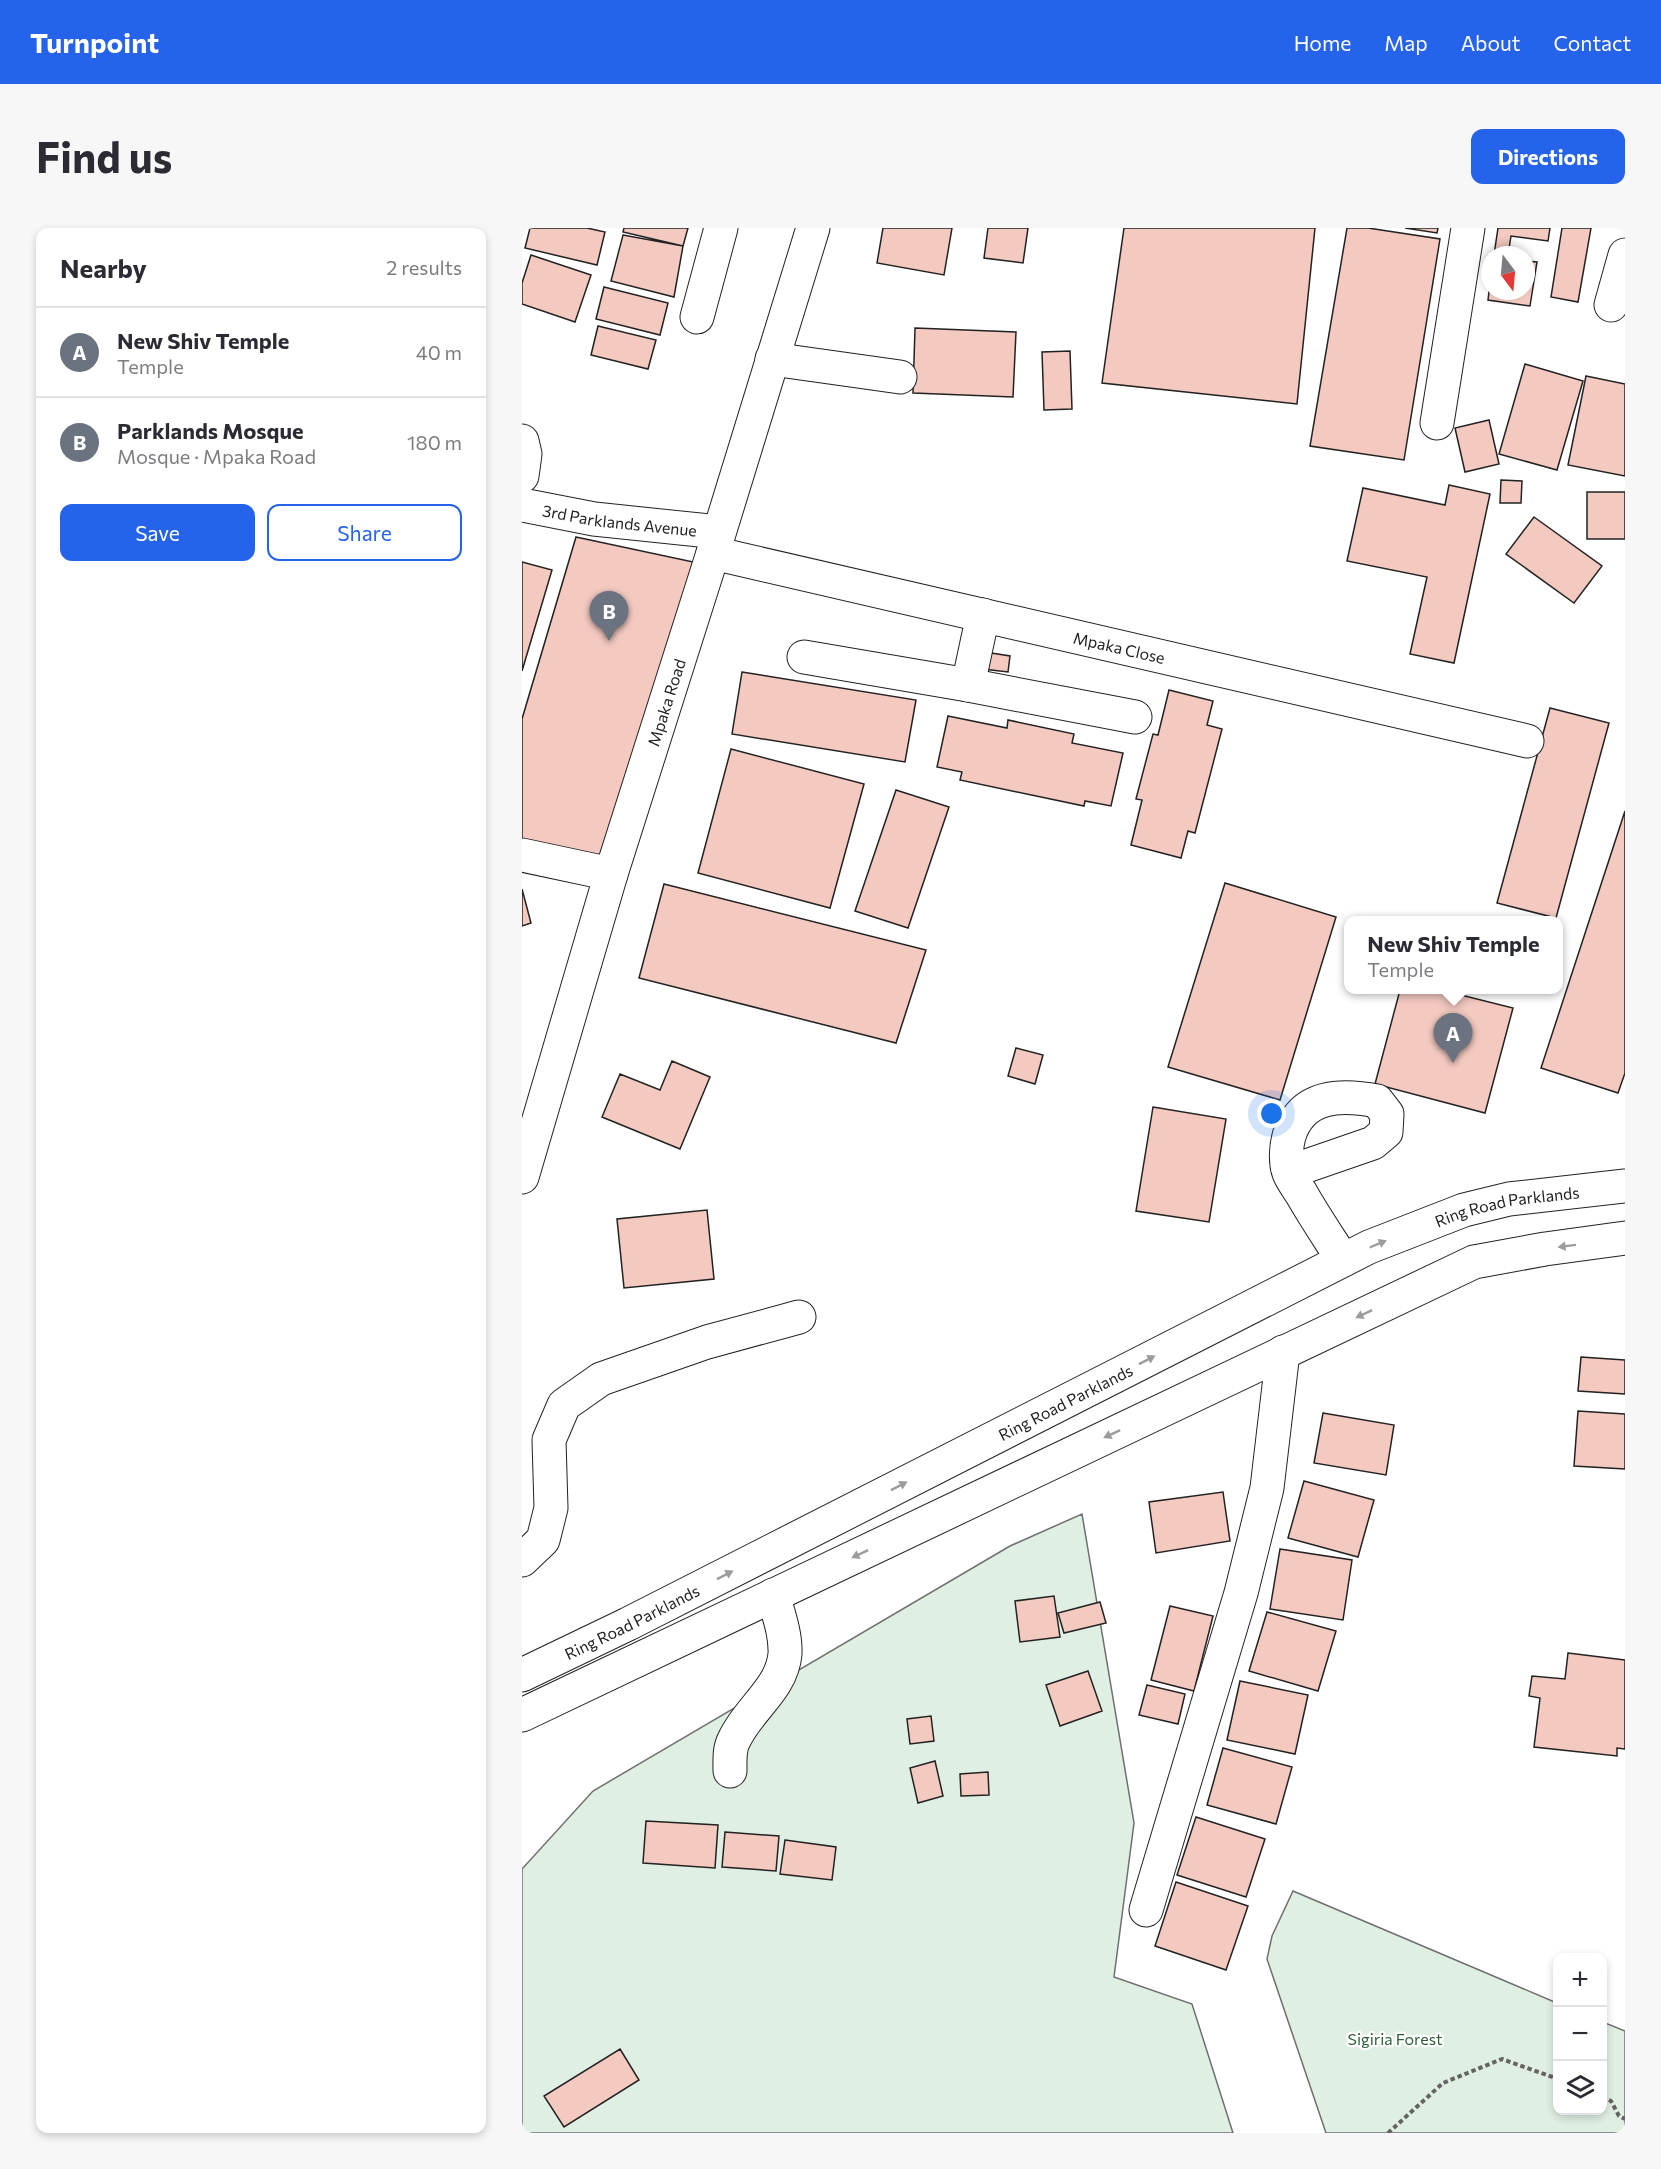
<!DOCTYPE html>
<meta charset="utf-8">
<style>
:root{--surface:#fff;--page:#f7f7f7;--text:#2b2b33;--muted:#7c7c81;--line:#e1e1e2;--accent:#2563eb}
body{margin:0;font-family:Commissioner,sans-serif;background:var(--page);color:var(--text)}
.controls{position:absolute;right:18px;bottom:18px;display:grid;overflow:hidden;border-radius:12px;box-shadow:0 3px 9px #0003}
.controls button{width:54px;height:54px;display:grid;place-items:center;padding:0;border:0;border-bottom:2px solid var(--line);background:var(--surface);color:var(--text);font:30px sans-serif}
.compass{position:absolute;left:959px;top:18px;width:54px;height:54px;border-radius:50%;background:var(--surface);box-shadow:0 3px 9px #0003;rotate:164deg}
.you{position:absolute;left:750px;top:886px;width:21px;height:21px;margin:-15px;border:4px solid #fff;border-radius:50%;background:#1a73e8;box-shadow:0 0 0 9px #1a73e833}
.badge{display:grid;place-items:center;width:39px;height:39px;border-radius:50%;background:var(--accent);color:#fff;font-size:20px;font-weight:700}
.pin{position:absolute;translate:-50% -50px;filter:drop-shadow(0 2px 3px #0008)}
.pin::after{content:'';position:absolute;top:32px;width:21px;height:18px;background:inherit;clip-path:polygon(0 0,100% 0,50% 100%)}
.popup{position:absolute;left:822px;top:688px;width:219px;height:78px;box-sizing:border-box;display:grid;place-content:center;border-radius:12px;background:var(--surface);filter:drop-shadow(0 2px 4px #0005);font-size:20px;white-space:nowrap;color:var(--muted)}
.popup b{font-size:22px;color:var(--text)}
.popup::after{content:'';position:absolute;left:50%;top:100%;margin-left:-12px;border:12px solid transparent;border-top-color:var(--surface)}
.list{margin:0;padding:0;list-style:none}
h2{display:flex;justify-content:space-between;align-items:center;height:78px;margin:0;padding:0 24px;font-size:26px}
h2 small{font-size:20px;font-weight:400;color:var(--muted)}
.list li{display:grid;grid-template-columns:39px 1fr auto;gap:18px;align-items:center;box-sizing:border-box;height:90px;padding:0 24px;border-top:2px solid var(--line)}
.list b{display:block;font-size:22px;white-space:nowrap}
.list p{margin:0;font-size:20px;white-space:nowrap;color:var(--muted)}
.list em{font-size:20px;font-style:normal;color:var(--muted)}
.actions{display:flex;gap:12px;padding:18px 24px}
.actions a{flex:1;padding:14px 0;border:2px solid var(--accent);border-radius:12px;text-align:center;font-size:21px;color:var(--accent)}
.actions .main{background:var(--accent);color:#fff}
.icon{flex:none;width:33px;height:33px;fill:none;stroke:currentColor;stroke-width:2;stroke-linecap:round;stroke-linejoin:round}
.map{position:relative;flex:none;width:1103px;height:1905px;overflow:hidden;border-radius:12px}
header{display:flex;align-items:center;gap:36px;box-sizing:border-box;height:84px;padding:0 30px;background:var(--accent);color:#fff}
header strong{font-size:28px}
nav{display:flex;gap:33px;margin-inline-start:auto;font-size:21px}
.intro{display:flex;align-items:center;justify-content:space-between;box-sizing:border-box;height:144px;padding:0 36px}
h1{margin:0;font-size:42px}
.button{padding:15px 27px;border-radius:12px;background:var(--accent);color:#fff;font-size:21px;font-weight:700}
main{display:flex;gap:36px;padding:0 36px}
aside{flex:1;background:var(--surface);border-radius:12px;box-shadow:0 3px 9px #0003}
.map>svg:first-child{display:block}
.green{fill:#e0efe3;stroke:#6f6f6f;stroke-width:1.5}
.building{fill:#f3c9c0;stroke:#222;stroke-width:1.5}
.lines{fill:none;stroke-linecap:round;stroke-linejoin:round}
.minor-casing{stroke:#222;stroke-width:35}
.path{stroke:#646464;stroke-width:4;stroke-dasharray:4.5 3;stroke-linecap:butt}
.minor{stroke:#fff;stroke-width:33}
.oneway{fill:#9c9c9c}
.labels{text-anchor:middle;dominant-baseline:central;stroke-width:4.5;stroke-linejoin:round;paint-order:stroke}
.street-label{font-size:16px;fill:#222;stroke:#fff}
.park-label{font-size:16px;fill:#2f5e38;stroke:#fff}
</style>
<header>
<strong>Turnpoint</strong>
<nav><a>Home</a><a>Map</a><a>About</a><a>Contact</a></nav>
</header>
<div class="intro"><h1>Find us</h1><a class="button">Directions</a></div>
<main>
<aside>
<h2>Nearby<small>2 results</small></h2>
<ul class="list">
<li><span class="badge" style="background:#6b7280">A</span><div><b>New Shiv Temple</b><p>Temple</p></div><em>40 m</em></li>
<li><span class="badge" style="background:#6b7280">B</span><div><b>Parklands Mosque</b><p>Mosque · Mpaka Road</p></div><em>180 m</em></li>
</ul>
<div class="actions"><a class="main">Save</a><a>Share</a></div>
</aside>
<div class="map">
<svg width="1103" height="1905" viewBox="0 0 1103 1905">
<rect width="100%" height="100%" fill="#fff"/>
<path class="green" d="M560 1286 612 1595 592 1749 670 1776 711 1905H0V1641L71 1563 488 1318Z
M771 1663 1035 1775 1036 1882H1080L1081 1794 1103 1803V1905H804L745 1731 750 1708Z"/>
<path class="building" d="M8 0H65L83 4 75 37 3 20Z
M102 0H166L161 18 101 4Z
M361 0H430L422 47 355 35Z
M466 0H506L501 35 462 30Z
M602 0H793L775 176 580 155Z
M825 0H846L918 11 882 232 788 218Z
M883 0H916L915 5Z
M976 0H1028L1026 13 989 8 986 27H972Z
M1040 0H1069L1056 74 1029 69Z
M101 7 161 18 152 69 89 53Z
M9 27 69 47 53 94 0 76V55Z
M1004 33 1015 34 1008 78 966 72 968 55V63H1004Z
M82 59 146 75 138 107 74 91Z
M76 98 134 112 126 141 69 127Z
M393 100 494 104 491 169 391 165Z
M548 123 550 181 522 182 520 124Z
M1003 136 1061 153 1035 242 977 226Z
M1064 148 1103 156V248L1046 237Z
M967 192 977 236 943 244 933 200Z
M979 252 1000 253 999 275H978Z
M927 257 968 266 932 435 888 426 905 349 825 333 841 260 923 277Z
M1065 264H1103V311H1065Z
M1012 289 1080 338 1052 375 984 326Z
M54 309 176 335 79 632 0 616V491Z
M0 334 30 342 0 443Z
M463 424 488 428 486 444 461 441Z
M220 444 394 472 383 534 210 506Z
M647 462 691 473 685 497 700 501 673 605 666 603 659 630 609 617 620 572 614 571 631 506 636 507Z
M1028 480 1087 495 1034 690 975 675Z
M426 488 485 500 486 492 552 506 550 515 601 525 589 578 563 573 562 578 438 552 440 544 415 539Z
M209 521 342 556 308 680 176 645Z
M374 562 427 579 386 700 333 683Z
M1103 583V845L1096 865 1019 840Z
M703 655 814 689 758 872 646 839Z
M142 656 404 722 374 815 117 750Z
M0 661 9 695 0 698Z
M878 762H919L991 780 963 885 853 856Z
M494 820 521 827 513 856 486 848Z
M150 833 188 849 158 921 80 889 98 846 138 862Z
M631 879 704 891 687 994 614 983Z
M185 982 192 1051 102 1060 95 991Z
M1059 1129 1103 1132V1166L1056 1163Z
M1056 1183 1103 1186V1241L1052 1238Z
M801 1185 872 1197 864 1247 792 1235Z
M782 1253 852 1272 836 1329 766 1310Z
M701 1264 708 1313 634 1325 627 1274Z
M758 1321 830 1332 821 1392 748 1381Z
M532 1368 538 1409 498 1414 493 1373Z
M578 1374 584 1395 542 1405 536 1385Z
M648 1378 691 1388 672 1463 629 1452Z
M745 1384 814 1403 796 1463 727 1443Z
M1046 1425 1103 1432V1521L1095 1520V1528L1012 1519 1018 1470 1007 1468 1010 1448 1043 1451Z
M566 1443 580 1483 538 1498 524 1457Z
M718 1453 786 1467 773 1526 705 1512Z
M625 1457 663 1466 656 1496 617 1487Z
M409 1488 412 1513 388 1516 385 1491Z
M701 1520 770 1539 754 1596 685 1577Z
M413 1533 421 1568 396 1575 388 1540Z
M466 1544 467 1567 439 1568 438 1546Z
M674 1589 743 1611 724 1669 655 1647Z
M124 1593 196 1597 193 1640 121 1635Z
M203 1604 257 1608 254 1643 200 1639Z
M263 1612 314 1619 310 1652 258 1646Z
M654 1654 726 1678 704 1742 633 1718Z
M98 1821 117 1852 42 1899 22 1868Z"/>
<g class="lines">
<g class="minor-casing">
<g id="minor">
<path d="M1089 77 1103 27"/>
<path d="M175 89 199 0"/>
<path d="M250 131 378 149"/>
<path d="M915 195 946 0"/>
<path d="M0 213 3 226 0 248"/>
<path id="s1" d="M0 277 72 291 197 304"/>
<path id="s2" d="M191 325 1005 513"/>
<path d="M282 429 446 457 613 489"/>
<path d="M446 457 461 387"/>
<path d="M0 627 89 646"/>
<path d="M767 944 851 915 864 904 865 886 855 873C819 866 780 866 767 908 764 919 763 935 767 945 770 952 775 959 779 965 792 988 807 1010 821 1032"/>
<path id="s3" d="M0 949 89 646 191 325 291 0"/>
<path d="M0 1332 21 1312 29 1280 27 1212 42 1177 79 1151 185 1114 277 1089"/>
<path id="s4" d="M0 1447 106 1396 847 1019 942 982 987 971 1103 958"/>
<path d="M0 1487 952 1034 1023 1021 1103 1010"/>
<path d="M208 1543C208 1533 207 1521 212 1512 226 1481 260 1461 263 1426 264 1406 256 1385 251 1367"/>
<path d="M624 1682 719 1365 745 1260 761 1124"/>
</g>
</g>
<path class="path" d="M1080 1869 1089 1873 1097 1888 1103 1891
M866 1905 921 1855 980 1831 1036 1851"/>
<use href="#minor" class="minor"/>
</g>
<defs><path id="oneway-solid" d="M-6-.8H1V-3.2L6.5 0L1 3.2V.8H-6Z" transform="scale(1.5)"/></defs>
<g class="oneway">
<use href="#oneway-solid" transform="translate(856 1016) rotate(-23)"/>
<use href="#oneway-solid" transform="translate(1045 1018) rotate(173)"/>
<use href="#oneway-solid" transform="translate(842 1086) rotate(155)"/>
<use href="#oneway-solid" transform="translate(625 1132) rotate(-27)"/>
<use href="#oneway-solid" transform="translate(590 1206) rotate(155)"/>
<use href="#oneway-solid" transform="translate(377 1258) rotate(-27)"/>
<use href="#oneway-solid" transform="translate(338 1326) rotate(155)"/>
<use href="#oneway-solid" transform="translate(203 1347) rotate(-27)"/>
</g>
<g class="labels">
<g class="street-label">
<text stroke="none"><textPath href="#s1" startOffset="99">3rd Parklands Avenue</textPath></text>
<text stroke="none"><textPath href="#s2" startOffset="417">Mpaka Close</textPath></text>
<text stroke="none"><textPath href="#s3" startOffset="496">Mpaka Road</textPath></text>
<text stroke="none"><textPath href="#s4" startOffset="1094">Ring Road Parklands</textPath></text>
<text stroke="none"><textPath href="#s4" startOffset="608">Ring Road Parklands</textPath></text>
<text stroke="none"><textPath href="#s4" startOffset="122">Ring Road Parklands</textPath></text>
</g>
<g class="park-label">
<text x="873" y="1810">Sigiria Forest</text>
</g>
</g>
</svg>
<div class="controls">
<button>+</button>
<button>−</button>
<button><svg class="icon" aria-label="layers" viewBox="0 0 24 24"><path d="M12 4l9 5-9 5-9-5zM3 14l9 5 9-5"/></svg></button>
</div>
<svg class="compass" viewBox="-18 -18 36 36"><path d="M0-13l5 13h-10z" fill="#e53935"/><path d="M0 13l5-13h-10z" fill="#7c7c81"/></svg>
<div class="you"></div>
<div class="pin badge" style="left:931px;top:835px;background:#6b7280">A</div>
<div class="popup"><b>New Shiv Temple</b>Temple</div>
<div class="pin badge" style="left:87px;top:413px;background:#6b7280">B</div>
</div>
</main>
